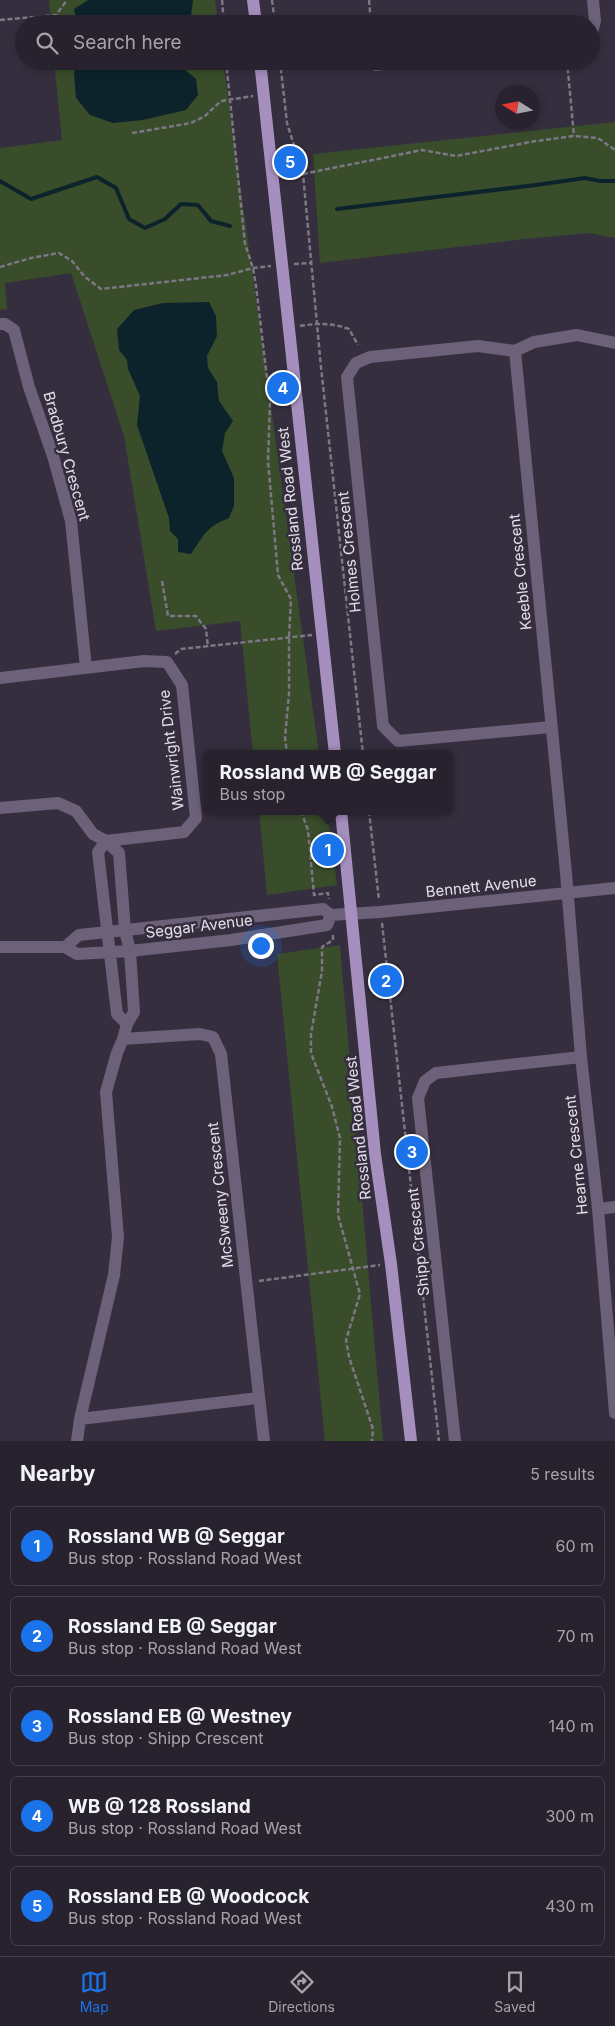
<!DOCTYPE html>
<meta charset="utf-8">
<style>
:root{--surface:#28222f;--page:#302a37;--text:#f1f3f6;--muted:#a5a4aa;--line:#443f4b;--accent:#1a73e8}
body{margin:0;font-family:Inter,sans-serif;background:var(--page);color:var(--text)}
.compass{position:absolute;left:495px;top:85px;width:45px;height:45px;border-radius:50%;background:var(--surface);box-shadow:0 2px 8px #0003;rotate:281deg}
.you{position:absolute;left:260px;top:945px;width:18px;height:18px;margin:-12px;border:4px solid #fff;border-radius:50%;background:#1a73e8;box-shadow:0 0 0 8px #1a73e833}
.badge{display:grid;place-items:center;width:32px;height:32px;border-radius:50%;background:var(--accent);color:#fff;font-size:16px;font-weight:700}
.pin{position:absolute;translate:-50% -50%;border:2px solid #fff;box-shadow:0 1px 5px #0006}
.popup{position:absolute;left:203px;top:750px;width:250px;height:65px;box-sizing:border-box;display:grid;place-content:center;border-radius:8px;background:var(--surface);filter:drop-shadow(0 1px 4px #0005);font-size:16px;white-space:nowrap;color:var(--muted)}
.popup b{font-size:19px;color:var(--text)}
.popup::after{content:'';position:absolute;left:50%;top:100%;margin-left:-10px;border:10px solid transparent;border-top-color:var(--surface)}
.list{margin:0;padding:0;list-style:none}
h2{display:flex;justify-content:space-between;align-items:center;height:65px;margin:0;padding:0 20px;font-size:21px}
h2 small{font-size:16px;font-weight:400;color:var(--muted)}
.list li{display:grid;grid-template-columns:32px 1fr auto;gap:15px;align-items:center;box-sizing:border-box;height:80px;margin:0 10px 10px;padding:0 10px;border:1px solid var(--line);border-radius:8px}
.list b{display:block;font-size:19px;white-space:nowrap}
.list p{margin:0;font-size:16px;white-space:nowrap;color:var(--muted)}
.list em{font-size:16px;font-style:normal;color:var(--muted)}
.icon{flex:none;width:28px;height:28px;fill:none;stroke:currentColor;stroke-width:2;stroke-linecap:round;stroke-linejoin:round}
.map{position:relative;flex:none;width:615px;height:1441px;overflow:hidden}
.search{position:absolute;background:var(--surface);box-shadow:0 2px 8px #0003;left:15px;right:15px;top:15px;height:55px;display:flex;align-items:center;gap:12px;box-sizing:border-box;padding:0 18px;border-radius:28px;color:var(--muted);font-size:19px}
.sheet{height:515px;background:var(--surface)}
nav{display:flex;justify-content:space-around;align-items:center;box-sizing:border-box;height:70px;border-top:1px solid var(--line);background:var(--surface);font-size:14px;color:var(--muted)}
nav a{display:grid;justify-items:center;gap:2px}
nav .on{color:var(--accent)}
.map>svg:first-child{display:block}
.green{fill:#394d2b}
.water{fill:#0c232c}
.lines{fill:none;stroke-linecap:round;stroke-linejoin:round}
.stream{stroke:#0c232c;stroke-width:4}
.path{stroke:#7c7685;stroke-width:2.5;stroke-dasharray:5 2.5;stroke-linecap:butt}
.minor{stroke:#6c6178;stroke-width:12}
.major{stroke:#a58fbe;stroke-width:12}
.labels{text-anchor:middle;dominant-baseline:central;stroke-width:5;stroke-linejoin:round;paint-order:stroke}
.street-label{font-size:15px;fill:#e3dee9;stroke:#352e3f}
</style>
<div class="map">
<svg width="615" height="1441" viewBox="0 0 615 1441">
<rect width="100%" height="100%" fill="#352e3f"/>
<path class="green" d="M49 0H215L218 24H51Z
M54 61H223L319 754H253L240 621 156 631 124 436 71 273 5 283 7 309 0 310V148L62 140Z
M615 122V238L589 233 525 239 320 263 313 154Z
M259 811H327L337 885 267 895Z
M340 945V946L383 1441H325L277 954Z"/>
<path class="water" d="M88 0H193L190 24H98L76 19 74 9Z
M76 61H169L164 63 166 67 183 68 196 79 198 95 186 110 143 120 113 123 90 115 76 98 74 73Z
M209 302 216 316 217 336 207 356 208 368 217 382 219 401 233 421 225 433 222 451 234 478V506L229 518C206 527 204 535 191 554L178 552V539L170 531 169 518 137 425 140 396 128 369 127 360 119 350 117 329 134 310 163 303Z"/>
<g class="lines">
<path class="stream" d="M0 181 31 199 97 177 116 188 129 219 145 228 165 219 181 204 198 205 211 221 230 226
M337 209 536 185 585 178 600 181H615"/>
<path class="path" d="M222 0 224 24
M272 0 275 24
M369 0 371 24
M0 20 56 15 67 0
M226 61 245 244 253 268 256 286 270 403 268 461 278 575 291 599 289 637V694L285 737 287 754
M280 61 287 123 303 174 321 367 363 754
M567 61 574 136
M132 133 191 123 205 116 221 101 253 96
M303 174 422 150 456 156 536 141 574 136 598 138 615 150
M294 264 310 263
M0 267 31 258 59 253 72 261 85 277 101 289 227 275 253 268 271 266
M300 326C317 323 333 323 349 329L358 345
M162 581 168 616H196L206 629 208 647
M175 654 181 649 312 635
M301 811 308 830 314 895 328 893 329 899
M369 811 379 900
M382 923 439 1441
M333 935V940L322 947V971L311 1034V1053L332 1107 340 1138 338 1215 360 1294 346 1340 349 1357 373 1429 372 1441
M259 1281 380 1265"/>
<path class="minor" d="M591 36 595 21 593 0
M376 65 406 61
M0 324H5L14 330 29 387 53 456 71 521 86 668
M515 351 566 873 581 1057 598 1209 615 1413
M515 351 478 346 370 357 356 363 347 377 383 726 398 741 551 727
M515 351 534 342 577 335 615 343
M0 678 144 661 167 662 182 685 196 818 184 832 106 841
M0 808 58 803 76 811 93 834 106 841 119 853 125 930 130 951 134 1012 127 1024 123 1039 117 1053 106 1092 118 1237 114 1275 80 1419 77 1441
M106 841 98 852 117 1014 127 1024
M0 947H65L77 954 130 951 231 940 327 925 331 915
M65 947 79 935 323 909 331 915 380 912 615 888
M123 1039 200 1034 213 1037 221 1054 264 1441
M598 1209 615 1207
M80 1419 258 1398
M455 1441 418 1098 425 1081 436 1073 581 1057"/>
<path class="major" d="M253 0 256 24
M260 61 335 754
M341 811 375 1154 391 1264 411 1441"/>
</g>
<g class="labels">
<g class="street-label">
<text transform="translate(67 456) rotate(74)">Bradbury Crescent</text>
<text transform="translate(290 499) rotate(-96)">Rossland Road West</text>
<text transform="translate(349 552) rotate(-96)">Holmes Crescent</text>
<text transform="translate(520 572) rotate(-96)">Keeble Crescent</text>
<text transform="translate(171 750) rotate(-97)">Wainwright Drive</text>
<text transform="translate(481 886) rotate(-6)">Bennett Avenue</text>
<text transform="translate(199 926) rotate(-7)">Seggar Avenue</text>
<text transform="translate(358 1128) rotate(-96)">Rossland Road West</text>
<text transform="translate(576 1155) rotate(-96)">Hearne Crescent</text>
<text transform="translate(220 1195) rotate(-96)">McSweeny Crescent</text>
<text transform="translate(418 1242) rotate(-96)">Shipp Crescent</text>
</g>
</g>
</svg>
<svg class="compass" viewBox="-18 -18 36 36"><path d="M0-13l5 13h-10z" fill="#e53935"/><path d="M0 13l5-13h-10z" fill="#a5a4aa"/></svg>
<div class="you"></div>
<div class="pin badge" style="left:328px;top:850px">1</div>
<div class="popup"><b>Rossland WB @ Seggar</b>Bus stop</div>
<div class="pin badge" style="left:386px;top:981px">2</div>
<div class="pin badge" style="left:412px;top:1152px">3</div>
<div class="pin badge" style="left:283px;top:388px">4</div>
<div class="pin badge" style="left:290px;top:162px">5</div>
<div class="search"><svg class="icon" aria-label="search" viewBox="0 0 24 24"><circle cx="10" cy="10" r="6"/><path d="M15 15l6 6"/></svg>Search here</div>
</div>
<section class="sheet">
<h2>Nearby<small>5 results</small></h2>
<ul class="list">
<li><span class="badge">1</span><div><b>Rossland WB @ Seggar</b><p>Bus stop · Rossland Road West</p></div><em>60 m</em></li>
<li><span class="badge">2</span><div><b>Rossland EB @ Seggar</b><p>Bus stop · Rossland Road West</p></div><em>70 m</em></li>
<li><span class="badge">3</span><div><b>Rossland EB @ Westney</b><p>Bus stop · Shipp Crescent</p></div><em>140 m</em></li>
<li><span class="badge">4</span><div><b>WB @ 128 Rossland</b><p>Bus stop · Rossland Road West</p></div><em>300 m</em></li>
<li><span class="badge">5</span><div><b>Rossland EB @ Woodcock</b><p>Bus stop · Rossland Road West</p></div><em>430 m</em></li>
</ul>
</section>
<nav>
<a class="on"><svg class="icon" aria-label="map" viewBox="0 0 24 24"><path d="M3 6l6-2 6 2 6-2v14l-6 2-6-2-6 2zM9 4v14M15 6v14"/></svg>Map</a>
<a><svg class="icon" aria-label="directions" viewBox="0 0 24 24"><path d="M12 3l9 9-9 9-9-9zM9 14v-3h6M13 9l2 2-2 2"/></svg>Directions</a>
<a><svg class="icon" aria-label="saved" viewBox="0 0 24 24"><path d="M7 4h10v16l-5-4-5 4z"/></svg>Saved</a>
</nav>
